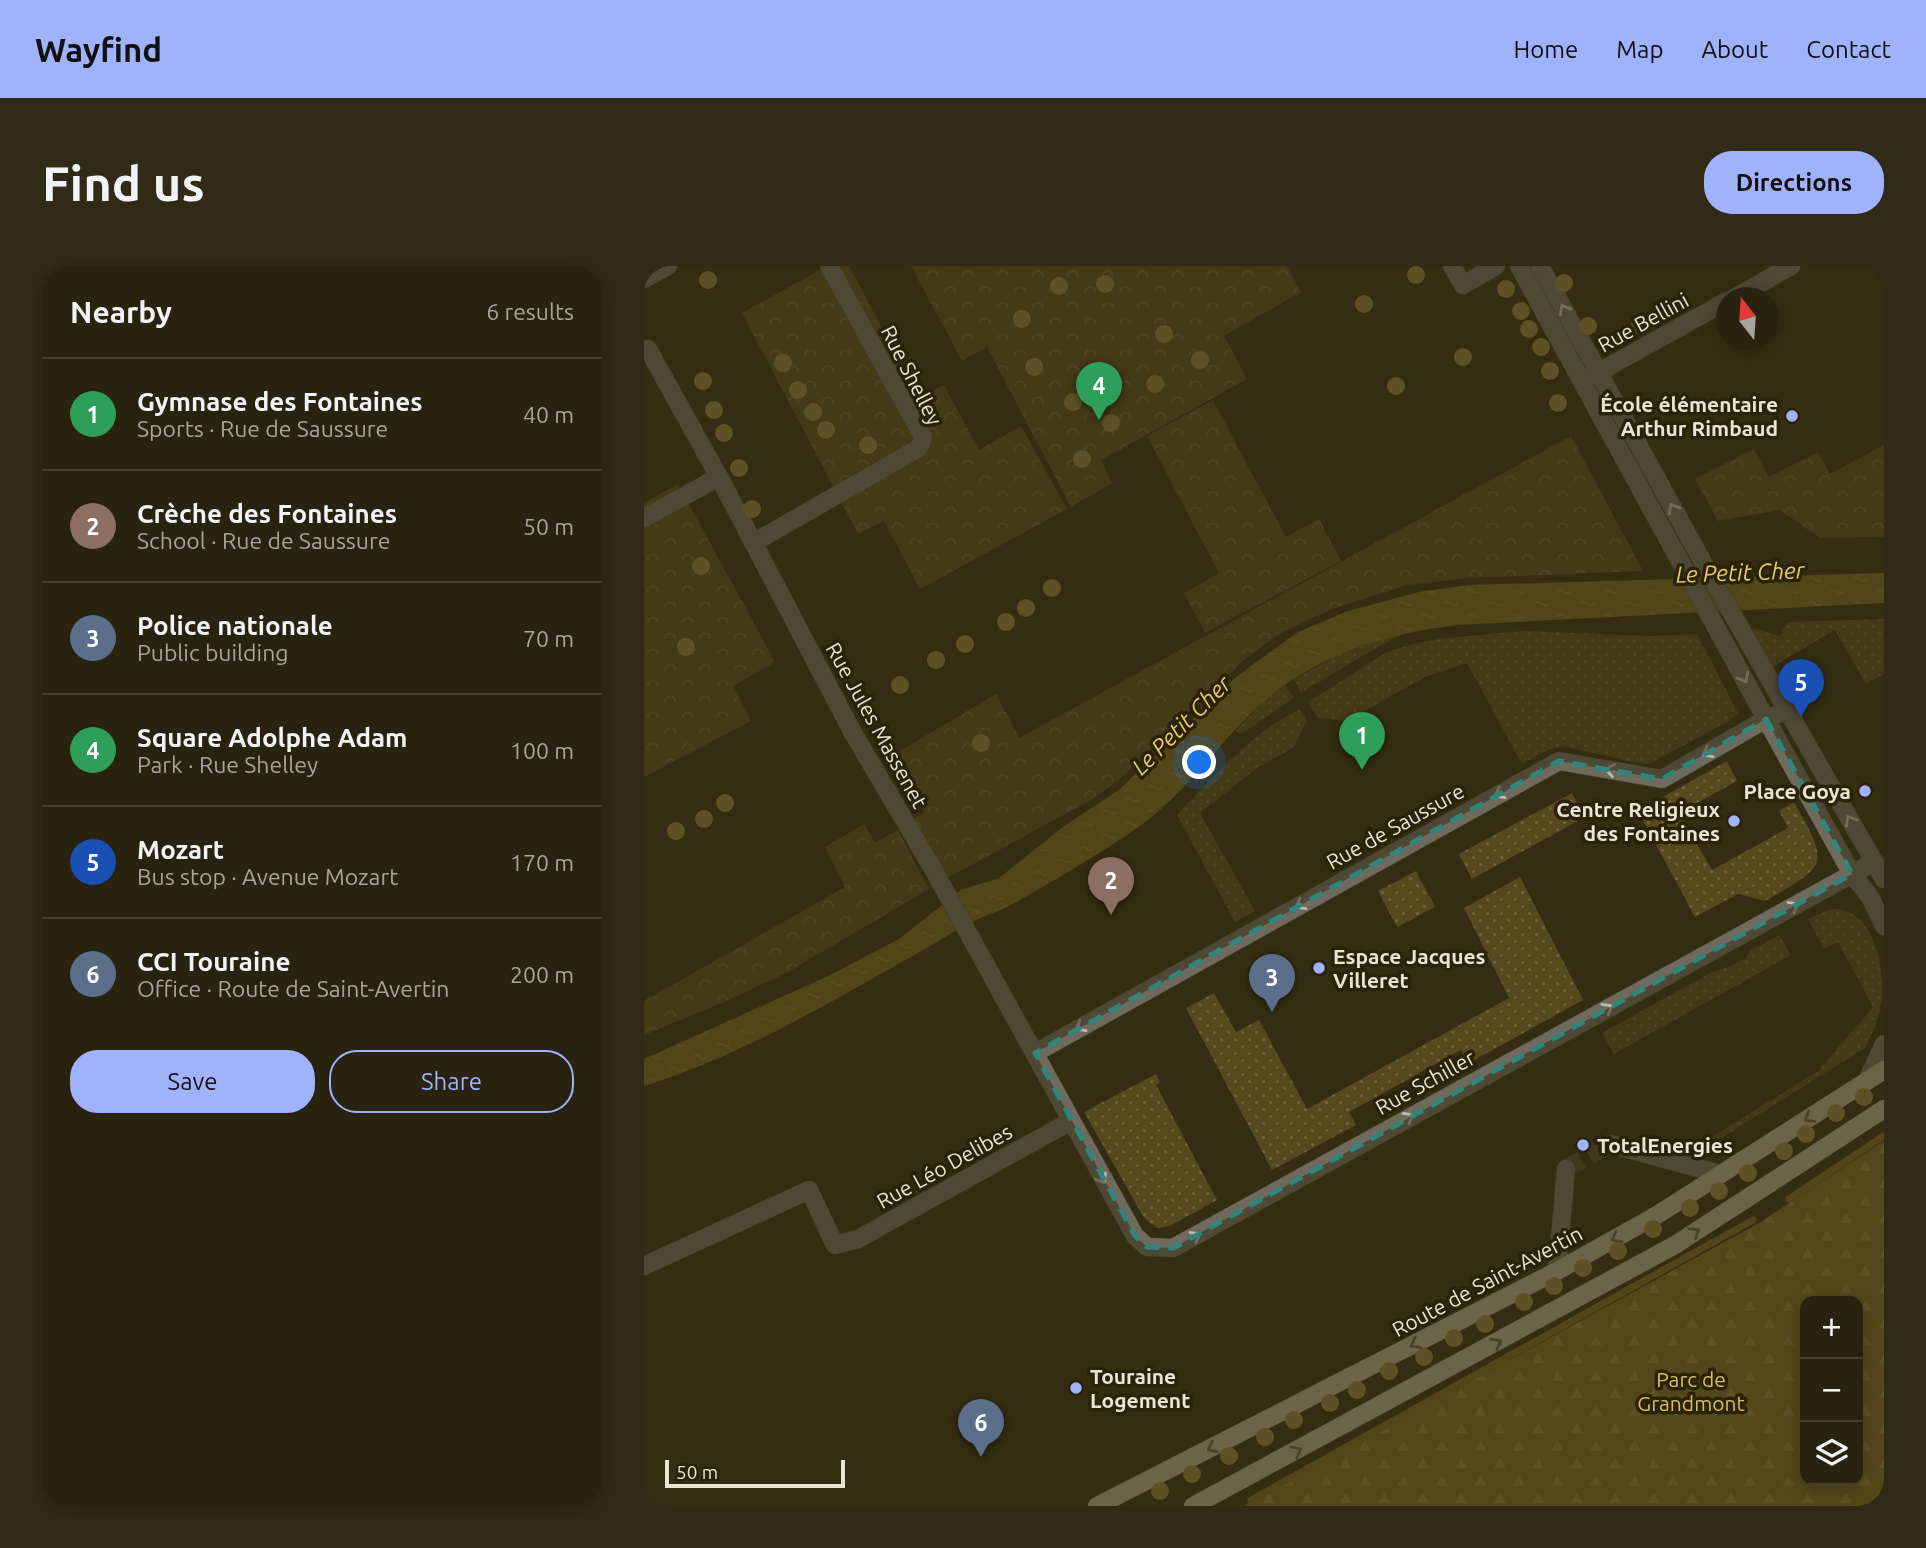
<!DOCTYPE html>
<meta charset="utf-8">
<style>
:root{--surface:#28220e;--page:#302a17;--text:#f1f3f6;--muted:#a5a49e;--line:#443f2e;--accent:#a1b2fd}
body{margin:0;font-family:Ubuntu,sans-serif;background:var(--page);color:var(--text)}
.controls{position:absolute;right:21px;bottom:21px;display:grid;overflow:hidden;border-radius:14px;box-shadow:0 4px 18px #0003}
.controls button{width:63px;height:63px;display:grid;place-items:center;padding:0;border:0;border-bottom:2px solid var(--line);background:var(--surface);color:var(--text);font:35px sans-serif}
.compass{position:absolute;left:1072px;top:21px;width:63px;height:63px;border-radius:50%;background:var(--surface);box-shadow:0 4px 18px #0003;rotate:343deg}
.scale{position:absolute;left:21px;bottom:18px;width:180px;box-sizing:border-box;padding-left:7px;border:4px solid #e9e4d5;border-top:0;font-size:19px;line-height:24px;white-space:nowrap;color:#e9e4d5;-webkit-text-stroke:5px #2b2309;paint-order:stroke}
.you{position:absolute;left:556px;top:497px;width:24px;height:24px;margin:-18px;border:5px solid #fff;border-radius:50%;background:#1a73e8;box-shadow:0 0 0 10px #1a73e833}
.badge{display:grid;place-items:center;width:46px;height:46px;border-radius:50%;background:var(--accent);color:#fff;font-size:23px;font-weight:700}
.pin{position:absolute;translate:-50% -58px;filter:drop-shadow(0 2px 4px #0008)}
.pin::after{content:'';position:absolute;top:37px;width:24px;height:21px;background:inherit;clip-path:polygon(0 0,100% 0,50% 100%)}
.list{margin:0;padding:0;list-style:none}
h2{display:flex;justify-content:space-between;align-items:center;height:91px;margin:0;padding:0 28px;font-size:30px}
h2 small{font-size:23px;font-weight:400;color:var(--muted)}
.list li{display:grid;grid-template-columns:46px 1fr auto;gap:21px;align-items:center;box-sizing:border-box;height:112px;padding:0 28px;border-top:2px solid var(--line)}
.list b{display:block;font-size:26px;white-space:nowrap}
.list p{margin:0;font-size:23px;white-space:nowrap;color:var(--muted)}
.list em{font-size:23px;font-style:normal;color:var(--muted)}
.actions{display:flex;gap:14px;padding:21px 28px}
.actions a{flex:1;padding:16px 0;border:2px solid var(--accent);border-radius:28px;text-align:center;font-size:24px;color:var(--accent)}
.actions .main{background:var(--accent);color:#111}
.icon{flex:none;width:38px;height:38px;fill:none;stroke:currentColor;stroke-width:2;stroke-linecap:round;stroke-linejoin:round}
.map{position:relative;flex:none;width:1240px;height:1240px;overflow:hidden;border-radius:28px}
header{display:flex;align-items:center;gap:42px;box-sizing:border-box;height:98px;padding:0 35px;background:var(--accent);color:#111}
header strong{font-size:33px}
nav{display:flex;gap:38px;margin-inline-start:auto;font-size:24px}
.intro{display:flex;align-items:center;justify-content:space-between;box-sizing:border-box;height:168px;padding:0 42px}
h1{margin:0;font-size:49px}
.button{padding:18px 32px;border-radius:28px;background:var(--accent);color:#111;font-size:24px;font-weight:700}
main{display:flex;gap:42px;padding:0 42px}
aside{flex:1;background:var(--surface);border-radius:28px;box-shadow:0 4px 18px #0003}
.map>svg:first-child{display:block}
.grass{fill:url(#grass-dots)}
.forest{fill:url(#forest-firs);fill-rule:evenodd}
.park{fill:url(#park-crowns)}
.water{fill:url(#water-ripples)}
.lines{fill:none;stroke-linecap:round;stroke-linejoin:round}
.stream{stroke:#75621d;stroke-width:7}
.minor-tunnel{stroke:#504830;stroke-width:18;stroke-dasharray:18 9;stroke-linecap:butt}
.minor-casing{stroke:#524a32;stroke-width:19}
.major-casing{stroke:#524a32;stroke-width:19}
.minor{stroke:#6e6a5e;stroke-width:18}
.major{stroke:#aea68d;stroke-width:18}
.tree{fill:#8f7d3d}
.oneway{stroke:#beb9ab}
.oneway2{stroke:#665e44}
.marked{fill:none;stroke:#30867d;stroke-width:5;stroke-dasharray:14 9;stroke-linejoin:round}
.poi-dot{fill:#a1b2fd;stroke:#2b2309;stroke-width:2.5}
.labels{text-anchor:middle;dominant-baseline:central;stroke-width:7;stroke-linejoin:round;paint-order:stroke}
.street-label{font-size:21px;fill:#e9e4d5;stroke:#2b2309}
.poi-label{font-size:21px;font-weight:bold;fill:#e9e4d5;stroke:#2b2309;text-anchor:end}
.park-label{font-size:21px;fill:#d9be5f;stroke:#2b2309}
.water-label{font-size:23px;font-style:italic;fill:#e6cb6c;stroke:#2b2309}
</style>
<header>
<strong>Wayfind</strong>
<nav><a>Home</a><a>Map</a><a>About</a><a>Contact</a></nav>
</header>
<div class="intro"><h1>Find us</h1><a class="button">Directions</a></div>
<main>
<aside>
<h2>Nearby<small>6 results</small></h2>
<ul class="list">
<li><span class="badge" style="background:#2e9e5b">1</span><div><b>Gymnase des Fontaines</b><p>Sports · Rue de Saussure</p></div><em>40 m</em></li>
<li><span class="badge" style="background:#8d6e63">2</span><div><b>Crèche des Fontaines</b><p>School · Rue de Saussure</p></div><em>50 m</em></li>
<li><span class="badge" style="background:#5c6f8a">3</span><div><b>Police nationale</b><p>Public building</p></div><em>70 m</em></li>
<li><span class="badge" style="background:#2e9e5b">4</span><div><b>Square Adolphe Adam</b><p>Park · Rue Shelley</p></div><em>100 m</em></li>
<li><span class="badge" style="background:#1a4fb4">5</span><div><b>Mozart</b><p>Bus stop · Avenue Mozart</p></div><em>170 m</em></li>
<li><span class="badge" style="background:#5c6f8a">6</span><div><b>CCI Touraine</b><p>Office · Route de Saint-Avertin</p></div><em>200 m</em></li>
</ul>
<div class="actions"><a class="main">Save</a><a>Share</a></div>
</aside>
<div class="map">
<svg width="1240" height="1240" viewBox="0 0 1240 1240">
<defs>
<pattern id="grass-dots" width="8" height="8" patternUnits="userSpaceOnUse" patternTransform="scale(1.75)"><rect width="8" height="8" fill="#56491d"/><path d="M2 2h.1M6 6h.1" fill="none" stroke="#6e633d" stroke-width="1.8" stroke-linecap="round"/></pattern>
<pattern id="forest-firs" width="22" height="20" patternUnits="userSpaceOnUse" patternTransform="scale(1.75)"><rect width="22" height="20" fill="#796622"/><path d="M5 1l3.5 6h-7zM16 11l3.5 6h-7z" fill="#8c7c41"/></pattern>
<pattern id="park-crowns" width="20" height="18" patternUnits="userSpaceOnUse" patternTransform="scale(1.75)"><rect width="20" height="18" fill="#56491d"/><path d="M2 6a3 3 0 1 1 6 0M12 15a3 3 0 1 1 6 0" fill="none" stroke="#6e633d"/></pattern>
<pattern id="water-ripples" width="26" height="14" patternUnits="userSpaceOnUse" patternTransform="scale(1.75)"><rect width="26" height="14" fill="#75621d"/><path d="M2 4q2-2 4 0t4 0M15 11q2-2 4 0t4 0" fill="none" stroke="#89783d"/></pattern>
</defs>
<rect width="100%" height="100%" fill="#352d13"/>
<path class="grass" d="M1240 353V408L1222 418 1191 364 1128 401 1108 362 1136 370 1144 356Z
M878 365 1007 370 1053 368 1094 447 1085 455 1005 498 993 497 919 480 904 484 878 498 823 397 781 411 703 455 673 451 664 436 741 387C783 370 833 370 878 365Z
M762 366 725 386 657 427 650 413 701 385Z
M641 419 650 432 597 468 592 465 614 441Z
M656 443 663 455 649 482 613 502 556 547 611 645 591 656 533 549C571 508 606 468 656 443Z
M1083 495 1093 515 1035 547 1068 604 1144 562 1135 545 1150 536C1186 600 1184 599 1121 635L1094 628 1051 651 994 545Z
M928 527 941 551 828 613 815 588Z
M772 605 791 641 753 661 734 625Z
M876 611 939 734 825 797 817 784 705 846 712 859 628 904 542 742 570 727 592 766 615 754 663 843 865 732 820 642Z
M1187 643C1229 641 1240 697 1238 730 1236 749 1230 765 1221 782L1071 876 1063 874 1174 805 1229 741 1194 676 1180 683 1164 653Z
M1135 669 1147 689 970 788 958 767 1070 705 1085 701 1102 692 1106 685Z
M512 808 516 816 512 819 573 934 526 960 514 962 503 955 499 950 440 846Z"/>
<path class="forest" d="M1240 875V1240H599L1115 957ZM1161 1035H1214V1214H1161Z"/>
<path class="park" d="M183 0H205L275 132 300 119 335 184 377 160 423 243 276 323 240 255 214 268 98 47Z
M267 0H643L657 26 580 70 603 113 457 194 468 217 427 241 343 81 318 95Z
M1009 49 1014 58 968 82 963 73Z
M569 134 642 271 675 253 697 295 561 367 540 327 575 307 503 170Z
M927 170 999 305 824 312 763 319 688 343 637 367 602 392 476 513 447 534 296 616 265 556 280 546 249 489 352 428 375 472Z
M1240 179V271L1176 272 1136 244 1074 255 1051 213 1110 183 1125 211 1174 186 1186 208Z
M34 218 131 396 89 420 107 455 0 511V237Z
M220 558 231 577 254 564 285 623 144 706 78 737 0 769V735L201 621 181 581Z"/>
<path class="water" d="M1240 307V337L813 359C740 368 671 389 615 440 570 481 539 532 486 567 447 593 405 618 363 641 356 645 347 647 339 651 319 659 301 671 283 682 191 733 101 789 0 820V793L182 711 255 673 317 624 355 612 420 560 476 523 592 411 654 366 704 345 775 326 824 319Z"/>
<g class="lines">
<path class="stream" d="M1145 933 1240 870
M607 1234 1109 954"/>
<path class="minor-tunnel" d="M922 903 966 878"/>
<g class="minor-casing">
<path id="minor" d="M808 0 819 19 852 0
M875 0 1122 453 1208 608 1226 631 1240 660
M896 0 1062 302 1240 613
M0 13 24 0
M1090 32 1147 0
M4 83 75 211 209 467 289 603 491 970 503 981 529 982 1230 596
M946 111 1083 35
M0 252 75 211
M109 277 275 182 279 171 185 0
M391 787 915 495 1018 513 1122 453 1144 444
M1223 815 1240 778
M966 878 1076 908
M0 1000 165 924 191 979 214 973 427 855
M913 1005 922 903"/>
</g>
<g class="major-casing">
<path id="major" d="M453 1240 913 1005 1013 949 1240 804
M549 1240 1031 979 1240 843"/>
</g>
<use href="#minor" class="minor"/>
<use href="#major" class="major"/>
</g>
<g class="tree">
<circle cx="772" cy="9" r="9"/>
<circle cx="64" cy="14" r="9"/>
<circle cx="920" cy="17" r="9"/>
<circle cx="461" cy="18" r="9"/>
<circle cx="415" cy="20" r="9"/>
<circle cx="862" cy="23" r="9"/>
<circle cx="720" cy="38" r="9"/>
<circle cx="877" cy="45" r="9"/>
<circle cx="378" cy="53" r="9"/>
<circle cx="996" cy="57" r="9"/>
<circle cx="944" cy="60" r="9"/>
<circle cx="885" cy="63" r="9"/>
<circle cx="520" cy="68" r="9"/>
<circle cx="897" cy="81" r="9"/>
<circle cx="819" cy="91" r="9"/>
<circle cx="556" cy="94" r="9"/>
<circle cx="139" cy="97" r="9"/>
<circle cx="390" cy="101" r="9"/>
<circle cx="906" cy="105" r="9"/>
<circle cx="59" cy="115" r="9"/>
<circle cx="511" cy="118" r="9"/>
<circle cx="752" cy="120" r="9"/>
<circle cx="154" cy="124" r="9"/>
<circle cx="429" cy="136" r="9"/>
<circle cx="914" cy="137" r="9"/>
<circle cx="70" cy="144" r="9"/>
<circle cx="169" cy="146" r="9"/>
<circle cx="467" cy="157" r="9"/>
<circle cx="182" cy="164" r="9"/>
<circle cx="80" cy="167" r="9"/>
<circle cx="224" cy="179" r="9"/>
<circle cx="438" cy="193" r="9"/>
<circle cx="95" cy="202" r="9"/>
<circle cx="108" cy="243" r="9"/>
<circle cx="57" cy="300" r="9"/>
<circle cx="408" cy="322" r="9"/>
<circle cx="382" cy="342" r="9"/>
<circle cx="362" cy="356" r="9"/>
<circle cx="321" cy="378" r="9"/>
<circle cx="42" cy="381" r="9"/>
<circle cx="292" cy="394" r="9"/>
<circle cx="256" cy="419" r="9"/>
<circle cx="337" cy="477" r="9"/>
<circle cx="81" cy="537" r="9"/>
<circle cx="60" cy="553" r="9"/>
<circle cx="32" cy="565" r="9"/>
<circle cx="1220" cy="831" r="9"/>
<circle cx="1192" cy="847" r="9"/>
<circle cx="1162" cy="868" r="9"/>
<circle cx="1140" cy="885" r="9"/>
<circle cx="1104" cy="907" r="9"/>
<circle cx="1075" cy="925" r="9"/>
<circle cx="1046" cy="942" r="9"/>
<circle cx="1009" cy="963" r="9"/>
<circle cx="974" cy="985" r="9"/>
<circle cx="939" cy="1002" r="9"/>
<circle cx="910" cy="1020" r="9"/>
<circle cx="880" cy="1036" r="9"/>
<circle cx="841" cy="1058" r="9"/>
<circle cx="810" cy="1072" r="9"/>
<circle cx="780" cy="1091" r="9"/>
<circle cx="745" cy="1105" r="9"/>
<circle cx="713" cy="1124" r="9"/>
<circle cx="686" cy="1137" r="9"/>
<circle cx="650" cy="1154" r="9"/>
<circle cx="621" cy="1171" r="9"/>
<circle cx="585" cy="1190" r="9"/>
<circle cx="548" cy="1208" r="9"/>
<circle cx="516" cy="1225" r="9"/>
</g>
<defs><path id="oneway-chevron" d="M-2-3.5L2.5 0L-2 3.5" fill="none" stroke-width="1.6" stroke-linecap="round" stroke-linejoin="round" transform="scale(1.75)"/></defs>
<g class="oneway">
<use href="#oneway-chevron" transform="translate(920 43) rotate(-119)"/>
<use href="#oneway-chevron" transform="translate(1029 242) rotate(-119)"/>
<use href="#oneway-chevron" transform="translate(1100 412) rotate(61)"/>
<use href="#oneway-chevron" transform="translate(1063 487) rotate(151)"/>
<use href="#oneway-chevron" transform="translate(966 504) rotate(-170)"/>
<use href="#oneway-chevron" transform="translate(855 528) rotate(151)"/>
<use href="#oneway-chevron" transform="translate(1206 554) rotate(-120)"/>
<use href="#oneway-chevron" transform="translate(656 639) rotate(151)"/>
<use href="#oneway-chevron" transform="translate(1150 640) rotate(-29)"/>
<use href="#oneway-chevron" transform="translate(964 742) rotate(-29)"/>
<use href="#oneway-chevron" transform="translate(436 761) rotate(151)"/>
<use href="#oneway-chevron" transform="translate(765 851) rotate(-29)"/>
<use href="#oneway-chevron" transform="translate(458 913) rotate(60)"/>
<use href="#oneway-chevron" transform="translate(552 970) rotate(-29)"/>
</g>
<g class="oneway2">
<use href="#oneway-chevron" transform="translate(1165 852) rotate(148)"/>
<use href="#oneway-chevron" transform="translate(1051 966) rotate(-33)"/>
<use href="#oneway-chevron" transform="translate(972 972) rotate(150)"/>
<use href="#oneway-chevron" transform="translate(853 1077) rotate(-28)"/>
<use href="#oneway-chevron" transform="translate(771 1078) rotate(153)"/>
<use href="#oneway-chevron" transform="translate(568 1182) rotate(153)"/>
<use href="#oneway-chevron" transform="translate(653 1185) rotate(-28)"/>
</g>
<path d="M0 0H1240V1240H0ZM1122 453 1208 608 529 982 503 981 491 970 391 787 915 495 1018 513Z" fill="#352d13" fill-opacity=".55" fill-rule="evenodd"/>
<path class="marked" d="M1122 453 1208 608 529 982 503 981 491 970 391 787 915 495 1018 513Z"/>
<g class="poi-dot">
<circle cx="1148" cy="150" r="7"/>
<circle cx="1221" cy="525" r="7"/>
<circle cx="1090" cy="555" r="7"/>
<circle cx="675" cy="702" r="7"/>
<circle cx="939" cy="879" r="7"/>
<circle cx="432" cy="1122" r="7"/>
</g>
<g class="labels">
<g class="street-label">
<text transform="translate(999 56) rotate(-29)">Rue Bellini</text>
<text transform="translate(268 109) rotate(63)">Rue Shelley</text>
<text transform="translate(233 459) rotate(61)">Rue Jules Massenet</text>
<text transform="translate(751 560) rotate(-29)">Rue de Saussure</text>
<text transform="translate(781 816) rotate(-29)">Rue Schiller</text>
<text transform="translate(300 900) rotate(-29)">Rue Léo Delibes</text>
<text transform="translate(843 1015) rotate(-28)">Route de Saint-Avertin</text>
</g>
<g class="poi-label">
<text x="1134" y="138">École élémentaire<tspan x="1134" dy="24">Arthur Rimbaud</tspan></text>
<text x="1207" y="525">Place Goya</text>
<text x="1076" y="543">Centre Religieux<tspan x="1076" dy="24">des Fontaines</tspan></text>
<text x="689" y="690" text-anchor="start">Espace Jacques<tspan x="689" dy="24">Villeret</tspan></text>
<text x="953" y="879" text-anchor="start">TotalEnergies</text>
<text x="446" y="1110" text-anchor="start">Touraine<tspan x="446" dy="24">Logement</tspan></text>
</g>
<g class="park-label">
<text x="1047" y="1113">Parc de<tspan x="1047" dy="24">Grandmont</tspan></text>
</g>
<g class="water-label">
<text transform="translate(1096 306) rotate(-2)">Le Petit Cher</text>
<text transform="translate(537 459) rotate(-45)">Le Petit Cher</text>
</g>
</g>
</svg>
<div class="controls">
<button>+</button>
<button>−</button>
<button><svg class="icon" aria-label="layers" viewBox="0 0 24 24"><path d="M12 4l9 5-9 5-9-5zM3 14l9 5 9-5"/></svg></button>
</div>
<svg class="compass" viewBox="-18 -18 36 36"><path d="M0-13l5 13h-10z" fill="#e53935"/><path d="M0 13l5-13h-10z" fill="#a5a49e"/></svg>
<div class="scale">50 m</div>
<div class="you"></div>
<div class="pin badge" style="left:718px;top:504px;background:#2e9e5b">1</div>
<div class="pin badge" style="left:467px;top:649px;background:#8d6e63">2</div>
<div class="pin badge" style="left:628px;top:746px;background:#5c6f8a">3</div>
<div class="pin badge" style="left:455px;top:154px;background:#2e9e5b">4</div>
<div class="pin badge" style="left:1157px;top:451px;background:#1a4fb4">5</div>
<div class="pin badge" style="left:337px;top:1191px;background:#5c6f8a">6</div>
</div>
</main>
